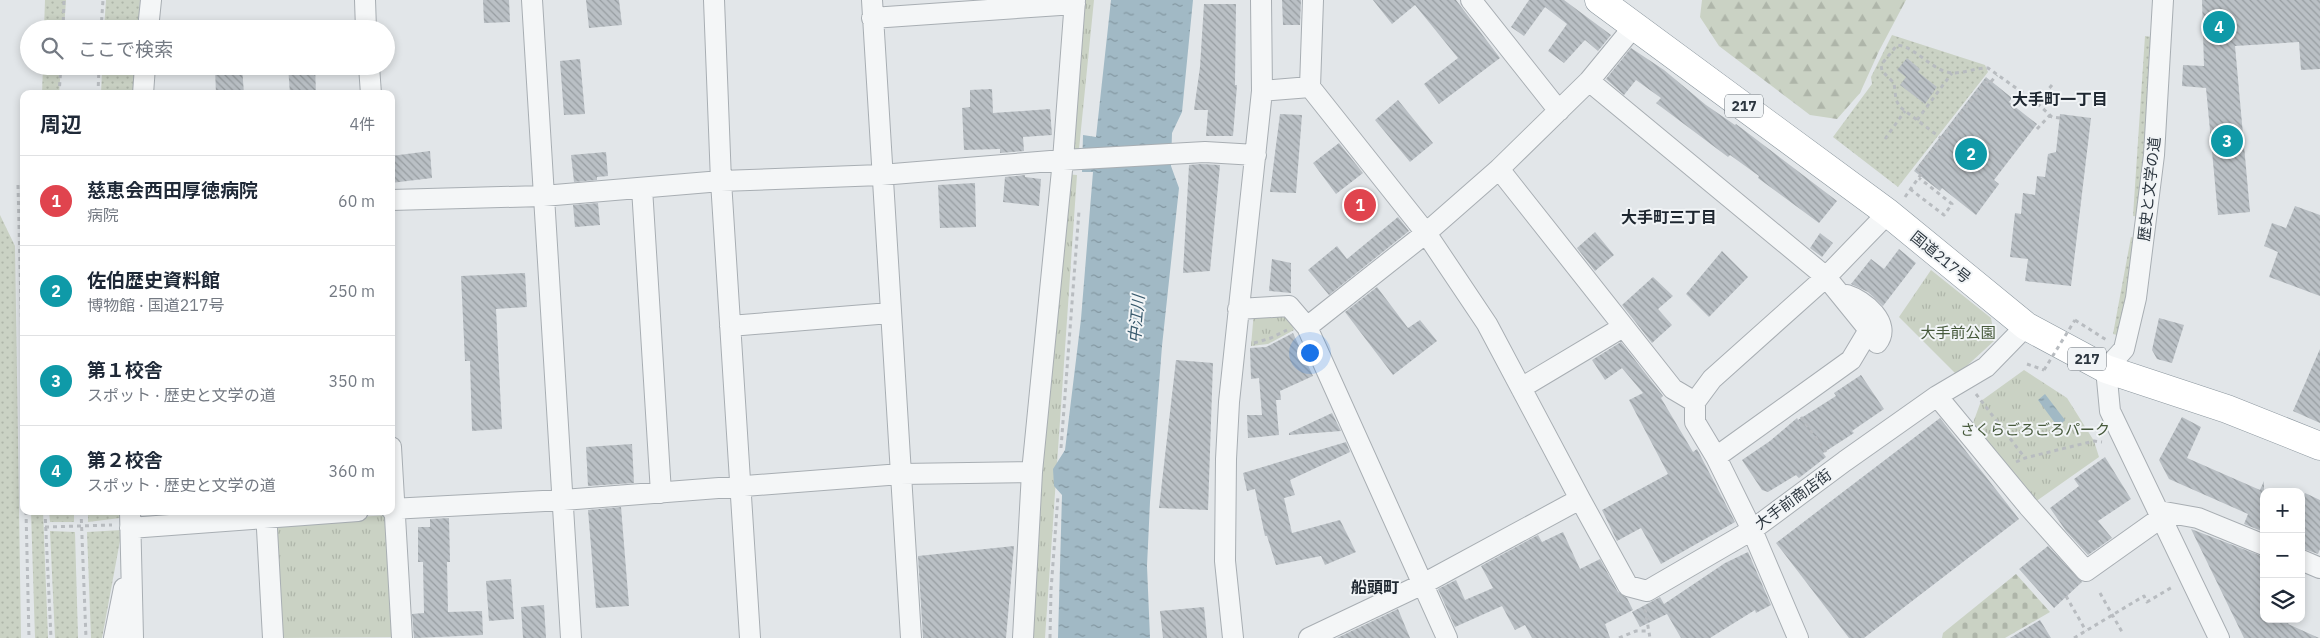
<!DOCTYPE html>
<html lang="ja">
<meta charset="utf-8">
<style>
:root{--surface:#fff;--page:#f6f6f7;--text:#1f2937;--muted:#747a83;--line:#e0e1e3;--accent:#b45309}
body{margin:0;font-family:"IBM Plex Sans","Noto Sans JP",sans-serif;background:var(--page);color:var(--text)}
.controls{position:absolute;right:15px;bottom:15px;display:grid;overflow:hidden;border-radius:10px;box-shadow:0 2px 8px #0003}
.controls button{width:45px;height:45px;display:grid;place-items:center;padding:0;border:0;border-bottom:1px solid var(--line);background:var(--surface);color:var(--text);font:25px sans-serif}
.you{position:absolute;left:1309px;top:352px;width:18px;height:18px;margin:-12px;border:4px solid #fff;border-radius:50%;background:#1a73e8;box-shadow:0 0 0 8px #1a73e833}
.badge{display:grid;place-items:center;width:32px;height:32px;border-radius:50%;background:var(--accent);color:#fff;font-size:16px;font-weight:700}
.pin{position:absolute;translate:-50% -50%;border:2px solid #fff;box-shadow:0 1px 5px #0006}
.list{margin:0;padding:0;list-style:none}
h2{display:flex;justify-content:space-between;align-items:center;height:65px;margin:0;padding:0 20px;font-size:21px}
h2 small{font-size:16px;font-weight:400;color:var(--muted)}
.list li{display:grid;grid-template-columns:32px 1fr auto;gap:15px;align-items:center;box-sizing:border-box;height:90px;padding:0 20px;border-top:1px solid var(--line)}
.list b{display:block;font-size:19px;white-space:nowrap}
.list p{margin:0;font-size:16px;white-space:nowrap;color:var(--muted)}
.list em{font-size:16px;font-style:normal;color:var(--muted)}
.icon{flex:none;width:28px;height:28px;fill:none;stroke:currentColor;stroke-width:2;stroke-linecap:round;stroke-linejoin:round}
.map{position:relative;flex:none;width:2320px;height:638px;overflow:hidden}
.search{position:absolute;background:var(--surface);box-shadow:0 2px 8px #0003;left:20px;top:20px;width:375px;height:55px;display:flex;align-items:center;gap:12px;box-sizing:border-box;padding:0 18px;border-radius:28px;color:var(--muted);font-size:19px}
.panel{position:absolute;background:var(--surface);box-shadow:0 2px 8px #0003;left:20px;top:90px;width:375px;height:425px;border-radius:10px}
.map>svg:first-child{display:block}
.grass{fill:url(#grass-dots)}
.forest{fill:url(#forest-firs)}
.cemetery{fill:url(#cemetery-stones)}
.park{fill:url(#park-tufts)}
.water{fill:url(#water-ripples)}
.building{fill:url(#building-back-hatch)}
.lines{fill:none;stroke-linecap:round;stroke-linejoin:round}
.minor-casing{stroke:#a8aeb3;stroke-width:22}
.highway-casing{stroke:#8b969e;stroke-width:29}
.path{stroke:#b8bcc0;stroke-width:3;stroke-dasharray:4 4;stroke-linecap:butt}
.minor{stroke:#f4f6f7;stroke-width:20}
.highway{stroke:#fff;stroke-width:28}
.path-bridge{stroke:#b8bcc0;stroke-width:3;stroke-dasharray:4 4;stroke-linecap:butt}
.labels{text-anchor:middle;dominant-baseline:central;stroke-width:4;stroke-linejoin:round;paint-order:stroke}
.shield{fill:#f1f4f6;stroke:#676f76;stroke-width:1}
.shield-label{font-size:14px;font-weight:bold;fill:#2c363f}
.street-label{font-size:15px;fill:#2c363f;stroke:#f1f4f6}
.park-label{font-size:15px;fill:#46593b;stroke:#f1f4f6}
.neighbourhood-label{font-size:16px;font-weight:bold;fill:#1e2730;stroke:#f1f4f6}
.water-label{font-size:16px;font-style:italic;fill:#3a5b6e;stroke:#f1f4f6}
</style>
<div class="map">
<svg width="2320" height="638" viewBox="0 0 2320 638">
<defs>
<pattern id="grass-dots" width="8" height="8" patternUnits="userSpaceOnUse" patternTransform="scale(1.25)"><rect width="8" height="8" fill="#cad2c4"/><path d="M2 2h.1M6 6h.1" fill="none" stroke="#aeb5a9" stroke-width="1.8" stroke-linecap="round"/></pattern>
<pattern id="forest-firs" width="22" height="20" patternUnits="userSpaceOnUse" patternTransform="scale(1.25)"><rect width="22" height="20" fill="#cad2c4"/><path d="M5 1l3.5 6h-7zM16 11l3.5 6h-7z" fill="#aeb5a9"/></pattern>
<pattern id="cemetery-stones" width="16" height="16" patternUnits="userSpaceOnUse" patternTransform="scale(1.25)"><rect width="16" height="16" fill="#cad2c4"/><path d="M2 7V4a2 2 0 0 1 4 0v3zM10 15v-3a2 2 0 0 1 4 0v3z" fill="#aeb5a9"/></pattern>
<pattern id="park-tufts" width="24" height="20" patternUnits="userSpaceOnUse" patternTransform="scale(1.25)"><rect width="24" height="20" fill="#cad2c4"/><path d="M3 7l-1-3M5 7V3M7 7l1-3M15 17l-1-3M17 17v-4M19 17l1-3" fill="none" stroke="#aeb5a9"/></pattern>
<pattern id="water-ripples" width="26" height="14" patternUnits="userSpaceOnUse" patternTransform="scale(1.25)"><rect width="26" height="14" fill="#a1b9c5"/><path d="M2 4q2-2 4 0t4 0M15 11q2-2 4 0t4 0" fill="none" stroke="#8397a1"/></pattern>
<pattern id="building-back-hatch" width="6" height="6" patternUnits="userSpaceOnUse" patternTransform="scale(1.25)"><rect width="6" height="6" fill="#bac0c5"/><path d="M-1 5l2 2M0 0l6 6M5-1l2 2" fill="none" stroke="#979da1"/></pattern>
</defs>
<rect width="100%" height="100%" fill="#e2e6e9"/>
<path class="grass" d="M45 0H66L64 29H44Z
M106 0H140L138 29H104Z
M1892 35 1985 65 1988 72 1898 187 1833 137 1872 84 1871 77Z
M2145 36 2152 37 2141 217 2133 216Z
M43 66H61L59 94H42Z
M102 71 135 72 134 94H101Z
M0 215 15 246 21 638H0Z
M2131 237 2138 239 2121 336 2113 334Z
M31 511H43L48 638H35Z
M49 511H74V522H50Z
M88 511H120V518L88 522Z
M122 530 102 638H91L87 532Z
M50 531 75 532 78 638H55Z"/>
<path class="forest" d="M1702 0H1906L1879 51 1860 93 1837 119 1810 115 1719 46 1700 17Z"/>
<path class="cemetery" d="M2016 574 2050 612 2005 638H1942L1943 633Z"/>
<path class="park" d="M1078 0H1094L1079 149H1065Z
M1064 174 1077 175 1045 638H1028Z
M1931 270 1991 318 1995 340 1957 375 1899 317Z
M1254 311 1288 316 1294 330 1268 344 1251 346Z
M2024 370 2067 398 2094 441 2099 457 2035 502 1973 423 1981 401Z
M390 515 397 637 278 638 272 522Z"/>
<path class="water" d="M1111 0H1193L1182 112 1172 133 1171 166 1179 188 1162 346 1150 502 1147 566 1150 638H1058L1062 495 1054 486 1053 469 1065 450 1081 319 1093 172H1082L1083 135 1096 137Z
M2045 394 2065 420 2058 427 2038 400Z"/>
<path class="building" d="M483 0H509L510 22 484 23Z
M586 0H619L622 25 589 28Z
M1282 0H1301L1300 25H1283Z
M1373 0H1456L1500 58 1439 104 1424 84 1458 58 1415 5 1392 24Z
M1529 0H1564L1611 35 1598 51 1585 40 1564 63 1548 51 1567 24 1545 7 1524 36 1511 27Z
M2202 0H2320V69L2301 70 2299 42 2235 46 2250 212 2218 215 2206 88 2182 86 2183 65 2204 66Z
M1204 4H1236L1235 85H1237L1233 136H1206L1208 110H1194L1200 67Z
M1631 48 1664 70 1706 105 1735 125 1736 124 1837 201 1819 223 1758 178 1759 176 1730 155 1728 157 1656 103 1661 98 1636 80 1624 95 1606 79Z
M1907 58 1920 69 1918 72 1937 87 1925 104 1900 85 1906 77 1897 70Z
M580 59 585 114 564 115 560 61Z
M288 66H315L316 94H290Z
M242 67 244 94H216L215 68Z
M1986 77 2012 98 2009 102 2037 124 1994 180 1999 184 1976 215 1942 188 1940 191 1914 171Z
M992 89 993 113 1050 109 1052 135 1023 137 1024 151 1000 153V149L964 150 962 108 970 107V90Z
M1398 100 1433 143 1410 162 1375 120Z
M1280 114 1302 115 1296 193 1270 192Z
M2060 114 2091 118 2071 286 2025 281 2028 259 2010 257 2015 213 2021 214 2023 193 2035 195 2037 176 2045 177 2048 154 2056 152Z
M1339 143 1363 173 1336 194 1313 163Z
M430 151 432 178 391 183V156Z
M606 152 608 176 597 177V180L574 182 571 155Z
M1201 164 1220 165 1210 271 1183 273 1189 165Z
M1025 175V177L1041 179 1039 206 1003 202 1005 177Z
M975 183 976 227 940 228 938 185Z
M598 203 600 225 575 227 573 205Z
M2295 206 2320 215V296L2269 277 2278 252 2264 246 2272 223 2286 228Z
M1398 217 1409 231 1329 295 1308 270 1337 246 1347 259Z
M1595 232 1614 255 1595 271 1577 248Z
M1820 233 1833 243 1822 257 1810 248Z
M1899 249 1916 263 1883 306 1868 292 1851 284 1871 259 1884 269Z
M1722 251 1748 277 1709 317 1686 294Z
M1272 259 1291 263V293L1269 291Z
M525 273 527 307 496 309 502 429 472 431 470 361H465L461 276Z
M1653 277 1673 296 1658 309 1672 325 1652 343 1622 305Z
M1377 287 1408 328 1420 320 1437 341 1393 375 1345 312Z
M2159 318 2184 325 2172 363 2157 359 2152 350Z
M1293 333 1313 376 1280 391 1281 400H1276L1279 435 1248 438 1247 415H1262L1259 378 1251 379 1250 348 1266 347Z
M1621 342 1663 396 1661 398 1693 452 1697 449 1735 522 1661 564 1641 528 1617 541 1602 510 1668 474 1629 400 1643 393 1622 368 1605 380 1592 360Z
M2320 349V423L2293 411Z
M1176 360 1213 363 1208 510 1159 508Z
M1861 375 1884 409 1852 431 1854 433 1823 453 1826 457 1799 478 1796 475 1768 492 1762 490 1742 460 1770 441 1797 418 1798 420 1836 396 1834 393Z
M1332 413 1341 431 1289 435V433Z
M2182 417 2201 427 2187 458 2260 490 2264 481V532L2244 524 2248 514 2169 479 2159 460Z
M1940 418 2019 519 1864 638H1849L1776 543Z
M1346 442 1350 452 1290 480 1295 495 1284 498 1292 533 1340 520 1356 552 1325 565 1321 556 1276 565 1267 536H1265L1255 489 1247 491 1243 473Z
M632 444 634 483 588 486 586 447Z
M2105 457 2131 499 2098 521 2112 538 2088 555 2066 531 2050 508 2079 486 2074 479Z
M2305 493 2320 500V549L2318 554 2301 548V501Z
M621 507 629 606 596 608 588 510Z
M449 518 450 562H447L448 612 482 611 483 635 414 638 412 614 424 613 423 562H418V527H430V519Z
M2191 529 2264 557V619H2291L2288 624 2319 638H2244Z
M1563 532 1580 569 1600 559 1618 592 1627 598 1633 610 1605 624 1610 638H1532L1525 625 1515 630 1502 606 1455 627 1438 589 1456 580 1465 600 1493 588 1481 566 1538 535 1542 542Z
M1014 546 1006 638H923L918 556Z
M2048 546 2082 582 2054 608 2019 569Z
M1748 552 1771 605 1756 613 1755 610 1710 638H1681L1667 614 1640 627 1632 612 1660 597 1664 604 1725 563Z
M511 579 514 619 489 621 486 581Z
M544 605 546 638H523L521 607Z
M1204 607 1207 638H1163L1160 611Z
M1398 609 1410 638H1337Z
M2040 620 2051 638H2010Z"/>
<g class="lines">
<g class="minor-casing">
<path id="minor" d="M365 0 366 29
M532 0 571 638
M714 0 721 181 750 638
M872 0 911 638
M1471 0 1559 111
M2163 0 2154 155 2136 298 2124 349 2106 369 2110 411 2219 638
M872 18 1075 4
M148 29 151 0
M369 66 371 94
M1589 81 1826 277 1869 330 1851 360 1716 457
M1310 87 1313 0
M1262 91 1310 87 1426 233 1487 324 1580 499 1628 586 1647 591 1752 530 1845 461 1937 396 1986 367 2026 326
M143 94 145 66
M1499 169 1673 389 1695 402
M642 188 661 493
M391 200 543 196 721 181 881 175 1063 160 1205 152 1256 155
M1847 295C1863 300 1893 323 1877 343
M1238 309 1289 306 1307 327 1447 638
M730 326 890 313
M1307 327 1426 233 1499 169 1589 81 1635 25
M1521 388 1623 327
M1937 396 2028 506 2086 571 2162 517
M391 447 402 638
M391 509 563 500 901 474 1032 472
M130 511 133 638
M266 511 273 638
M2159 511 2198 518 2264 545
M130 528 358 511
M2301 560 2320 568
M114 638 124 588
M1023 638 1032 472 1063 160 1075 0
M1233 638 1225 561 1226 459 1229 402 1262 91 1261 0
M1309 638 1423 584 1580 499
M1798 638 1752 530 1716 457 1695 422V402L1712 379 1826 277 1888 213"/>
</g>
<g class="highway-casing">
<path id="highway" d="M1599 0 1888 213 2026 326 2106 369 2227 409 2320 446"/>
</g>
<path class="path" d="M63 29 64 0
M101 29 103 0
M2052 85 2037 103 2052 117 2060 118
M59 94 61 66
M98 94 99 66
M1917 120 1952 73
M2037 129 2050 115
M1885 139 1905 111
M1942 139 1900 107 1896 100 1894 83 1882 71 1881 65 1897 45C1917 47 1932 72 1953 73 1964 73 1976 68 1988 68L2037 103
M18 185 24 426
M1910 189 1944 215 1952 204 1919 178
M1905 197 1922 173 1918 169 1986 82 1989 84 1997 75
M2075 320 2108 341
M1254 343 1271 338 1287 330
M2027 364 2044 370
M1976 394 2025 458
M1801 417 1826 452
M1061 448 1079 211
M2016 462 2025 458 2094 441 2102 442
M26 511 29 638
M45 511 51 638
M81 511 86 638
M45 527 112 525
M2100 593 2122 632
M2066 596 2086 631
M1645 609 1650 638
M1050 638 1051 590 1058 496
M1619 638 1636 631H1649
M2074 638 2144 596 2147 602 2174 586"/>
<use href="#minor" class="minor"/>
<use href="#highway" class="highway"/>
<path class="path-bridge" d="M2044 370 2075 320"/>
</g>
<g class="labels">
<g class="shield">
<rect x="1725" y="94.5" width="38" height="23" rx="4"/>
<rect x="2068" y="347.5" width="38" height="23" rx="4"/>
</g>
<g class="shield-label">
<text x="1744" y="106">217</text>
<text x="2087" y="359">217</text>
</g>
<g class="street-label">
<text transform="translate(2149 189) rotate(-84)">歴史と文学の道</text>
<text transform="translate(1941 257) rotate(39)">国道217号</text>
<text transform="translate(1793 499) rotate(-36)">大手前商店街</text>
</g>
<g class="park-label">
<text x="1958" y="332">大手前公園</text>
<text x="2035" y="429">さくらごろごろパーク</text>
</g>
<g class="neighbourhood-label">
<text x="2060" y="99">大手町一丁目</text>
<text x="1669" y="217">大手町三丁目</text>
<text x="1375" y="587">船頭町</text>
</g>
<g class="water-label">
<text transform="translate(1136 319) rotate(-85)">中江川</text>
</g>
</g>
</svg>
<div class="controls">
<button>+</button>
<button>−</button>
<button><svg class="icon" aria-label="layers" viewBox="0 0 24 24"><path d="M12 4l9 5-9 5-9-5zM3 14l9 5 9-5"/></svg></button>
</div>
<div class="you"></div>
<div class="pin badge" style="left:1360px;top:205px;background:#e0444e">1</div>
<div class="pin badge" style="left:1971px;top:154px;background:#0f9aa8">2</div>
<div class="pin badge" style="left:2227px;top:141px;background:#0f9aa8">3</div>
<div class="pin badge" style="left:2219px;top:27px;background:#0f9aa8">4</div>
<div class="search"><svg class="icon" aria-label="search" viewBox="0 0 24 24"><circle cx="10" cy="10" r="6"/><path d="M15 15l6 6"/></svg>ここで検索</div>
<section class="panel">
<h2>周辺<small>4件</small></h2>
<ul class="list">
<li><span class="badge" style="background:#e0444e">1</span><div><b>慈恵会西田厚徳病院</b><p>病院</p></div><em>60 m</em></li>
<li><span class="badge" style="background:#0f9aa8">2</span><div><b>佐伯歴史資料館</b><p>博物館 · 国道217号</p></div><em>250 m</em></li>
<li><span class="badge" style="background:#0f9aa8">3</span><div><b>第１校舎</b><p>スポット · 歴史と文学の道</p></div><em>350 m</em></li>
<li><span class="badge" style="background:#0f9aa8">4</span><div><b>第２校舎</b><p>スポット · 歴史と文学の道</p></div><em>360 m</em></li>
</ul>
</section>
</div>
